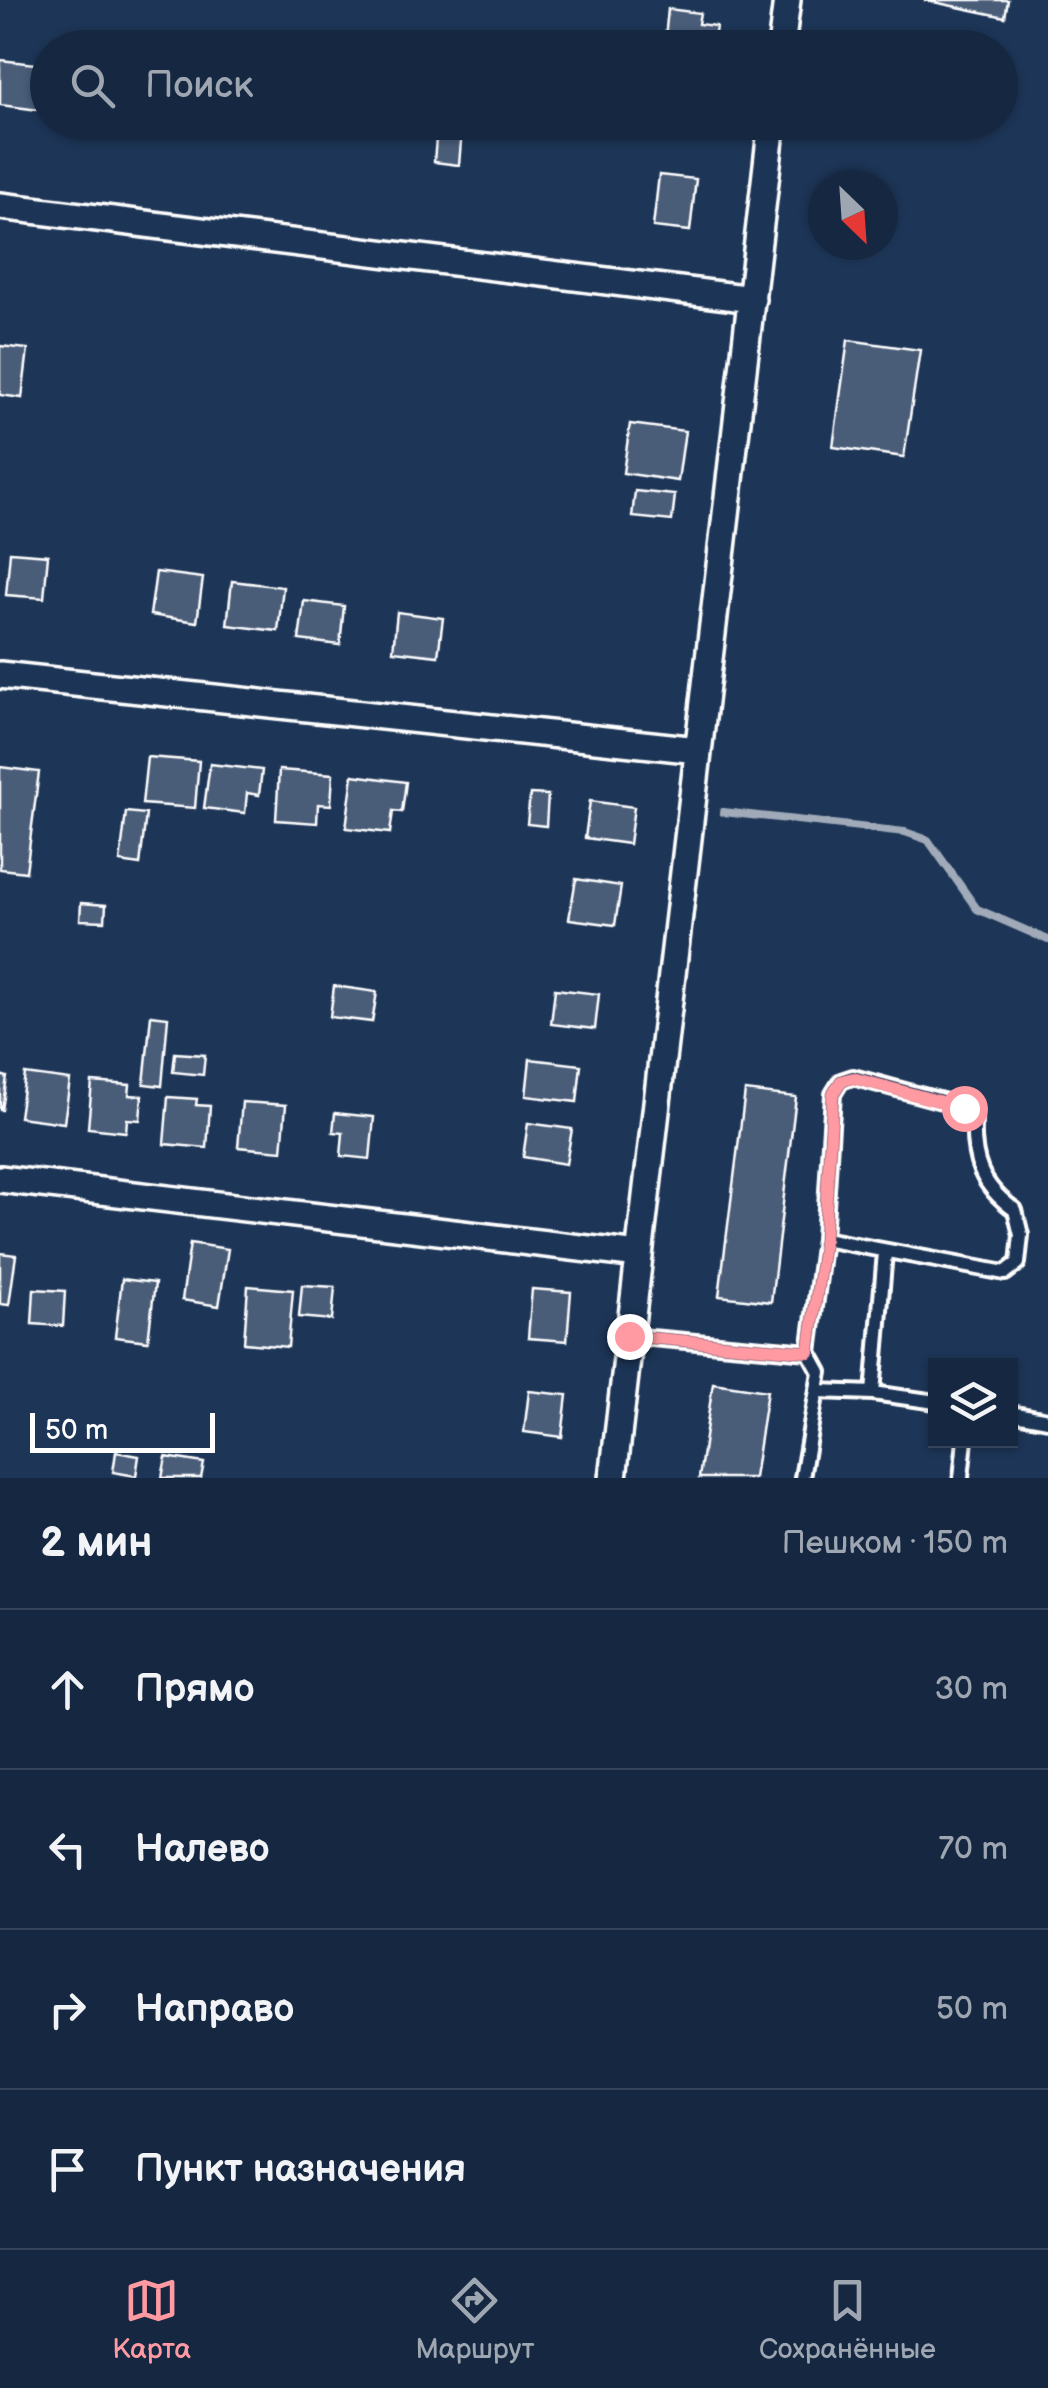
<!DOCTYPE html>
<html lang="ru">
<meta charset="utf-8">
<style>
:root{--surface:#162841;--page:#23344c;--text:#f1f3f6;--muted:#9ea6b1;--line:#35445a;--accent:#ff9aa2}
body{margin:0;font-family:"Balsamiq Sans",sans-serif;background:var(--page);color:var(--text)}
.controls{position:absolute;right:30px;bottom:30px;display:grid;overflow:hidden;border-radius:0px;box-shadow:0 2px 8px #0004}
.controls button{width:90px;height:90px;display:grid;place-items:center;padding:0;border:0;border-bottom:2px solid var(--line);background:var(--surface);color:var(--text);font:50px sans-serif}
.compass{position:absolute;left:808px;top:170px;width:90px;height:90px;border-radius:50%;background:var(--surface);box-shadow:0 2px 8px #0004;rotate:155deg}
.scale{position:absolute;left:30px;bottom:25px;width:185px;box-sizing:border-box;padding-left:10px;border:5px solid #fff;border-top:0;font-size:28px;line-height:35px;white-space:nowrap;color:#fff;-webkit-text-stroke:8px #1d3557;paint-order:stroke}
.stop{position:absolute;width:30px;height:30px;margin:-22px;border:8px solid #ff9aa2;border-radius:50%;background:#fff}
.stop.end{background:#ff9aa2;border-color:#fff;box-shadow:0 2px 10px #0008}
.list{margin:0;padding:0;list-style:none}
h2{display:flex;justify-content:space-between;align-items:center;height:130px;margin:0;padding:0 40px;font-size:42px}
h2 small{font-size:32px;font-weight:400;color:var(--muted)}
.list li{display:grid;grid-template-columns:65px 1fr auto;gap:30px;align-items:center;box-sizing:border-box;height:160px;padding:0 40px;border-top:2px solid var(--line)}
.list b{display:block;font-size:38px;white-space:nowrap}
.list em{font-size:32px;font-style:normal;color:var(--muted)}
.icon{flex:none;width:55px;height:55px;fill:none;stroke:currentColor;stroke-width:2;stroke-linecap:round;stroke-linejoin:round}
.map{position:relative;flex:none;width:1048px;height:1478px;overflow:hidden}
.search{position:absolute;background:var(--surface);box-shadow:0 2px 8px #0004;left:30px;right:30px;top:30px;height:110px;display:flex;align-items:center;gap:25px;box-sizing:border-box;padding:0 35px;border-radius:55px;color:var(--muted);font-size:38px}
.sheet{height:770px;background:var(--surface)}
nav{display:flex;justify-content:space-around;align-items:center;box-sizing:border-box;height:140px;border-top:2px solid var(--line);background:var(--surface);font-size:28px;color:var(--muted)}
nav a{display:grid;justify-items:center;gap:5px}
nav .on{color:var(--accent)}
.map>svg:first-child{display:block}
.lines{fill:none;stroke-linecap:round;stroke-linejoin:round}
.stream{stroke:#a0aab8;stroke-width:8}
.building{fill:#4a5d79;stroke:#fff;stroke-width:2.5}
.service-casing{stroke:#fff;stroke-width:20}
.minor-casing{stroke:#fff;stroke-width:32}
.service{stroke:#1d3557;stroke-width:12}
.minor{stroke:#1d3557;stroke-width:25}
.route{stroke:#ff9aa2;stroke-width:12}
</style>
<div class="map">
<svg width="1048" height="1478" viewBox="0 0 1048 1478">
<rect width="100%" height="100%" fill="#1d3557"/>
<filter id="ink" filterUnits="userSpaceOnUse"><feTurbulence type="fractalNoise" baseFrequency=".01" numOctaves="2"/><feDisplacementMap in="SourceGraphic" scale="20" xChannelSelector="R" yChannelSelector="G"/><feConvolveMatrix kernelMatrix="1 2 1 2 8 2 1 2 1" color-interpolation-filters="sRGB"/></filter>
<g filter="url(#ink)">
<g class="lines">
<path class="stream" d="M723 812 905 832 928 840 977 909 1048 940"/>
</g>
<path class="building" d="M924 0H1008L1005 17Z
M668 9 700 13 698 24 716 26 713 48H664Z
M0 60 45 65 39 110 0 105Z
M64 122H135L134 130Z
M437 127 462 129 459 165 434 162Z
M659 175 696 179 690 231 653 227Z
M848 340 920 350 904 457 833 447Z
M0 346 28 349 22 398 0 395Z
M630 424 685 431 678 481 623 473Z
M635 491 675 495 672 521 632 517Z
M10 552 48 555 44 598 6 595Z
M156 572 203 578 197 622 150 615Z
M232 581 283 587 278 631 227 625Z
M304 601 344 606 340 645 299 640Z
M397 612 443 618 438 656 393 651Z
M147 757 199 761 195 808 142 804Z
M210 764 262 770 259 795 247 793 245 813 204 808Z
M0 767 39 772 26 872 0 869Z
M279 770 333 774 331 805 318 804 317 823 276 820Z
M353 775 406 782 402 812 393 811 390 833 346 828Z
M530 794 548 795 546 826 527 824Z
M590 801 634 807 629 844 585 838Z
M126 812 146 814 140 865 120 862Z
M576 879 621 886 615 925 569 919Z
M81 903 106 905 105 921 80 920Z
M334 986 377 992 372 1022 330 1017Z
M555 989 599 994 595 1029 551 1024Z
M151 1015 168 1017 162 1086 144 1084Z
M175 1053 205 1055 203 1075 173 1072Z
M530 1059 581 1065 577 1102 526 1096Z
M25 1074 70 1080 64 1123 19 1117Z
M0 1075 7 1077 2 1110H0Z
M92 1082 130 1085 129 1095 142 1096 140 1120 127 1119 126 1132 88 1128Z
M745 1091 796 1097 771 1302 719 1296Z
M168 1097 197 1099 196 1105 210 1106 207 1148 164 1144Z
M242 1102 286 1105 282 1151 238 1147Z
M335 1113 374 1117 370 1159 341 1156 343 1133 333 1132Z
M528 1123 572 1129 566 1164 523 1157Z
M190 1243 228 1249 219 1306 182 1300Z
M0 1253 16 1255 9 1305 0 1304Z
M122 1279 155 1283 148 1341 115 1337Z
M302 1285 335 1287 332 1320 299 1317Z
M248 1286 293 1290 288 1347 244 1343Z
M34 1289 65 1291 63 1326 32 1324Z
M532 1289 571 1292 567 1341 528 1338Z
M713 1383 767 1391 754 1478H699Z
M529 1391 567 1395 562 1437 524 1432Z
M116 1452 139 1456 136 1476 113 1472Z
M166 1457 204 1463 201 1478H162Z"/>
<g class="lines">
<g class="service-casing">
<path id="service" d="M885 1252 873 1393 936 1402
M629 1336 809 1352 824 1239 833 1094 841 1081 853 1077 964 1107 974 1119C972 1160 981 1186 1015 1210L1021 1235 1018 1263 1005 1273 824 1239
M818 1391 873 1393
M1010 1413 1048 1420
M802 1478 820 1372 809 1352
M961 1478 965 1440"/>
</g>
<g class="minor-casing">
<path id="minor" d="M781 48 787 0
M0 206 752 299
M0 675 698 750
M0 1179 639 1255
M613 1478 772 122"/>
</g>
<use href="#service" class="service"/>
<use href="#minor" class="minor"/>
</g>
</g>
<g class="lines" filter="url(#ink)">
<path class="route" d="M629 1336 809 1352 824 1239 833 1094 841 1081 853 1078 964 1108"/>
</g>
</svg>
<div class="controls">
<button><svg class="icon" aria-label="layers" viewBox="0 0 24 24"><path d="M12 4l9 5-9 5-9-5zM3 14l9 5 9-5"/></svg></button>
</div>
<svg class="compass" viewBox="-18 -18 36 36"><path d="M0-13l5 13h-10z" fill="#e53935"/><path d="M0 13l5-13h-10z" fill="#9ea6b1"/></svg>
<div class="scale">50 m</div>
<div class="stop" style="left:964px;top:1108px"></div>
<div class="stop end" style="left:629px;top:1336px"></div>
<div class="search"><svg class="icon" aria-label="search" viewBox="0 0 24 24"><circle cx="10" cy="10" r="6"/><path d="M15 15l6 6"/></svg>Поиск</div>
</div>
<section class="sheet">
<h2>2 мин<small>Пешком · 150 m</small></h2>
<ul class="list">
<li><svg class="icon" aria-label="ahead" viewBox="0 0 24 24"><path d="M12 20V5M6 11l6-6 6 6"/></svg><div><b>Прямо</b></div><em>30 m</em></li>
<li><svg class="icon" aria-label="left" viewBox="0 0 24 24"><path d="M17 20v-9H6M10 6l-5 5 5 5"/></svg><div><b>Налево</b></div><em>70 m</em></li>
<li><svg class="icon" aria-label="right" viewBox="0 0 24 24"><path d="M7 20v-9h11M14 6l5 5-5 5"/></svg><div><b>Направо</b></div><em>50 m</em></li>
<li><svg class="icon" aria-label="arrive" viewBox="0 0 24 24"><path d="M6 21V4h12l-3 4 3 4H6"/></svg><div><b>Пункт назначения</b></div></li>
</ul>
</section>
<nav>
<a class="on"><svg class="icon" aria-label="map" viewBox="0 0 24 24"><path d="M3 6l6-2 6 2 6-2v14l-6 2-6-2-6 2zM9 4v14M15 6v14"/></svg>Карта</a>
<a><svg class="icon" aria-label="directions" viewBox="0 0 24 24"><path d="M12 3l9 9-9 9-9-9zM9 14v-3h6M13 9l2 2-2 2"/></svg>Маршрут</a>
<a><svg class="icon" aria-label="saved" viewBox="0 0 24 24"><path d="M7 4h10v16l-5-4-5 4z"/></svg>Сохранённые</a>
</nav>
